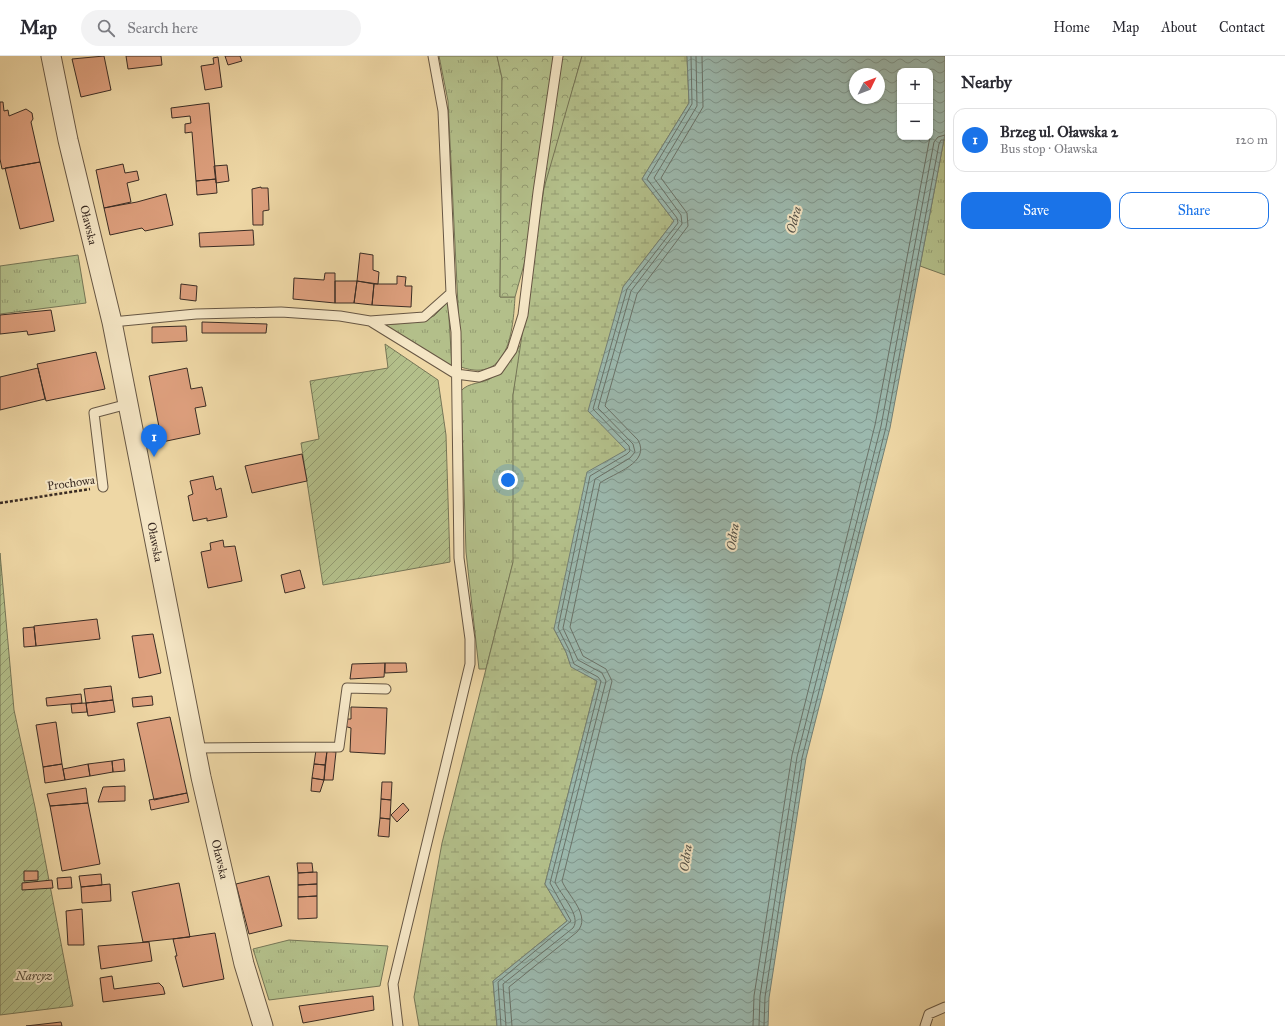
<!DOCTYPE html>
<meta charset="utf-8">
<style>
:root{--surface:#fff;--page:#f2f2f3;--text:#2b2b33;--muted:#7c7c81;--line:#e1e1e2;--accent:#1a73e8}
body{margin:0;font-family:"IM FELL Great Primer",serif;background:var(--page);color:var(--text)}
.controls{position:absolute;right:12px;top:12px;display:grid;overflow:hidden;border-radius:8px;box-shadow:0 1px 3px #0004}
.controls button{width:36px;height:36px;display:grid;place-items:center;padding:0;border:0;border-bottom:1px solid var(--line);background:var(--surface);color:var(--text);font:20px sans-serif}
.compass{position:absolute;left:849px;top:12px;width:36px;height:36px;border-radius:50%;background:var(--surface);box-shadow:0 1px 3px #0004;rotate:47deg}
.you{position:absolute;left:508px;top:424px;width:14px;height:14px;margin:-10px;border:3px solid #fff;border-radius:50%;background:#1a73e8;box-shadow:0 0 0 6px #1a73e833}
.badge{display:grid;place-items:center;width:26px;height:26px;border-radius:50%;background:var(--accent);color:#fff;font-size:13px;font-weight:700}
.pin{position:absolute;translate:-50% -33px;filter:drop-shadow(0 1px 2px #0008)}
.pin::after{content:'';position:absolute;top:21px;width:14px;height:12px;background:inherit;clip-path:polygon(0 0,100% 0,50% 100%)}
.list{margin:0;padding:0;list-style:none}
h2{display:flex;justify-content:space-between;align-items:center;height:52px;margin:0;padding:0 16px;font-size:17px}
h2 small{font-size:13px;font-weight:400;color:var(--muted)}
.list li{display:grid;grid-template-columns:26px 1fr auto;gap:12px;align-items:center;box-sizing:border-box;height:64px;margin:0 8px 8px;padding:0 8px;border:1px solid var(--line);border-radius:12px}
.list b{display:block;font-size:15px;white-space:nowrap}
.list p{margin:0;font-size:13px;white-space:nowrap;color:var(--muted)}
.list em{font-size:13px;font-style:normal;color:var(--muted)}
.actions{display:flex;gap:8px;padding:12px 16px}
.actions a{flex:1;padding:9px 0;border:1px solid var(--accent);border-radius:12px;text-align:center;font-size:14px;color:var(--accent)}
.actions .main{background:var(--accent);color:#fff}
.icon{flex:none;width:22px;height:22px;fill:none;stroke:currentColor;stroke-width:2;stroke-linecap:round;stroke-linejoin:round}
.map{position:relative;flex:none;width:945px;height:970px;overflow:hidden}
header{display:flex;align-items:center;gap:24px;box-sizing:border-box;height:56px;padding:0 20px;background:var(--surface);border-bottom:1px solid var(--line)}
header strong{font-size:19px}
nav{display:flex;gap:22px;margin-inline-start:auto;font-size:14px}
.search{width:280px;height:36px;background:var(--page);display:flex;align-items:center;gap:10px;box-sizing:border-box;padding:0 14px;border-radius:22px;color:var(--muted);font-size:15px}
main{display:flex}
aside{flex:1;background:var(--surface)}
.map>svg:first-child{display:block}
.grass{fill:url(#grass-tufts);stroke:#767657}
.forest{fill:url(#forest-crowns);stroke:#767657}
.wetland{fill:url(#wetland-marsh);stroke:#767657}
.garden{fill:url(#garden-furrows);stroke:#767657}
.water{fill:url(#water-waves);stroke:#748076;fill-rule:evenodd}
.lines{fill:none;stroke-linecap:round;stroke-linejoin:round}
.shore{stroke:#6a7268;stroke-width:1}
.building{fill:#dd9f7d;stroke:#3a2c24}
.lane-casing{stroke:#675744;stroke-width:11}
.street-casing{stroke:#675744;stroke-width:21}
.path{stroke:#3a2c24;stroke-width:2.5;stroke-dasharray:3 2;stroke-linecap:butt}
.lane{stroke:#f4e5c4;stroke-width:9}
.street{stroke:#f4e5c4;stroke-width:19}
.labels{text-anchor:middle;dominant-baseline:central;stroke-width:4;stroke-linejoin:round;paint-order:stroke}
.street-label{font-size:12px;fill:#3a2c24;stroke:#f4e5c4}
.park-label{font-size:12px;font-style:italic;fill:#524938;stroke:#f4e5c4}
.water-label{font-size:13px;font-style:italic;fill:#524f46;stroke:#f4e5c4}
</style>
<header>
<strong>Map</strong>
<div class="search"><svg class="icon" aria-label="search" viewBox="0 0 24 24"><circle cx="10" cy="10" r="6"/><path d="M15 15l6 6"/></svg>Search here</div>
<nav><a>Home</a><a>Map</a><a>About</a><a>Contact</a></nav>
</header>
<main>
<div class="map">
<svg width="945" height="970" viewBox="0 0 945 970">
<defs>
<pattern id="grass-tufts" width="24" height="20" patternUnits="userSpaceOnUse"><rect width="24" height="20" fill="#b3bf8a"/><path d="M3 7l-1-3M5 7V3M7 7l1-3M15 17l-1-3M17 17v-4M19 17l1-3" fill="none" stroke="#939b71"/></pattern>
<pattern id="forest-crowns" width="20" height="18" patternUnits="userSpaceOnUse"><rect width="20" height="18" fill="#b3bf8a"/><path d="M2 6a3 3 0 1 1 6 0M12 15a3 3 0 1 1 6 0" fill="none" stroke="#939b71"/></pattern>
<pattern id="wetland-marsh" width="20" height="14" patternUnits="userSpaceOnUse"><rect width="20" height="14" fill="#b3bf8a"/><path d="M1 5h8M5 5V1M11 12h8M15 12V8" fill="none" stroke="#939b71"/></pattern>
<pattern id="garden-furrows" width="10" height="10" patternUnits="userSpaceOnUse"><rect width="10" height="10" fill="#b3bf8a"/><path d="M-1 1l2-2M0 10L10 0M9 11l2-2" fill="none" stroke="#939b71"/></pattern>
<pattern id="water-waves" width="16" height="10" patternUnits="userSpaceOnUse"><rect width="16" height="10" fill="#9bb8ad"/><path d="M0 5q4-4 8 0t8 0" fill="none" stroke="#7f968d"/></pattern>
</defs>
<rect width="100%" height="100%" fill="#eed7a5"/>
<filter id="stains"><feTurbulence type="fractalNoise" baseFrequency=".005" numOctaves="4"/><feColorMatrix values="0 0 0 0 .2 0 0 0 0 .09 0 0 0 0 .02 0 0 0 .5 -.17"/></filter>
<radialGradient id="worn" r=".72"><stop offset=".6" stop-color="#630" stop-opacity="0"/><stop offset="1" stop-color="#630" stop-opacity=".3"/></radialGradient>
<path class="grass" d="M439 0H497L502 22 500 241H515C513 274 509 328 461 311L448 45Z
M945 78V219L920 210Z
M78 199 86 247 0 258V210Z
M448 246 452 311 382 269 418 266 434 260Z
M522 287 513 339 514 503 486 613H479L466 496 461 335C468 326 483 328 493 321 504 313 513 299 522 287Z
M289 884 388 890 380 930 269 944 253 893Z"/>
<path class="forest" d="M497 0H582L515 241H500L502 22Z"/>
<path class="wetland" d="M582 0H687L689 47 642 123 674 165 623 231 626 394 554 573 566 596 571 610 597 625 545 828 567 865 493 925 497 970H419L414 941 442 787 513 506V339L544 132Z"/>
<path class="garden" d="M385 288 438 324 446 379 450 506 323 529 301 387 319 383 310 325 388 312Z
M0 497 14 654 35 751 73 950 0 959Z"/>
<path class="water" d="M687 0H945V78L920 210 890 372 806 702 769 942 768 970H497L493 925 567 865 545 828 597 625 571 611 566 596 554 573 587 416 626 394 588 355 623 231 674 165 642 123 689 47ZM900 15H930V81H900ZM855 18H879V42H855Z"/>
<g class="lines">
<path class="shore" d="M501 970 498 926 571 865 550 827 601 625 598 621 574 608 569 594 558 572 590 420 627 398 630 395 629 390 593 353 627 233 678 167 677 162 647 123 692 48 691 0
M506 970 503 928 573 872C582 860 560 838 555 826L606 625 602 617 578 604 563 572 595 423 630 402 635 396 633 388 598 352 631 235 682 168 681 159 654 122 697 50 696 0
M512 970 509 931 577 876C592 860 568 840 562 825L612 625 606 613 583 600 570 571 600 427C614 417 651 407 638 384L605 350 637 238 688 170 687 157 661 122 703 51 702 0
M753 970 754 940 792 699 875 369 930 81
M759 970 760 940 797 701 881 370 934 86 938 81 945 79
M764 970 765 941 802 702 886 371 939 88 941 84H945"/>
</g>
<path class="building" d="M104 0 111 34 81 41 72 3Z
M126 0H161L162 9 128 13Z
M225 0H240L242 5 228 9Z
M218 1 222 31 205 34 201 10 214 8 213 2Z
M0 46H3L4 55 8 54 9 60 26 53 32 57 33 63 31 66 40 106 2 113 0 103Z
M209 47 216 123 196 125 192 76 185 77V68L191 67 190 60 172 62 171 52Z
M40 106 54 165 20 173 5 112Z
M123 108 125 117 137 115 139 124 127 127 131 146 104 152 96 114Z
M227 109 229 125 216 127 214 110Z
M216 123 217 137 197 139 196 125Z
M261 131V132H268L269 154 263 155V169H253L252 133Z
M166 138 173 169 145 175 142 172 110 179 104 152 137 146Z
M253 174 254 189 200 191 199 177Z
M360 197 373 199V214L379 216 378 228 357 225Z
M325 217H335V247L293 243 294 222 324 224Z
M397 220 406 221 405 230H412L411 251 372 249 374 228H397Z
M335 225H357L354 247H335Z
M357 225 374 228 372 249 354 247Z
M181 228 197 230 196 245 180 243Z
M51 254 55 275 28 279 27 275 0 278V259Z
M202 266 267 268 266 277H202Z
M186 270 187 285 152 287V271Z
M96 296 105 333 46 345 37 308Z
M38 312 45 343 0 354V321Z
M187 312 191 333 202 331 206 350 195 352 200 378 162 386 149 320Z
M302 398 307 425 252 437 245 410Z
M213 420 216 434 221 432 227 461 207 465V462L193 465 188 440 193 438 190 425Z
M223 484 224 491 235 490 242 525 208 532 201 496 211 494 210 487Z
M300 514 305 532 285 537 281 519Z
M97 563 100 583 36 590 34 570Z
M34 571 36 590 24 591 23 572Z
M153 578 161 617 139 622 132 580Z
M385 607 384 621 350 623 352 608Z
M385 607H406L407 616 385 617Z
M111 630 113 644 86 647 84 633Z
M81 638 82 647 47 650 46 642Z
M152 640 153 649 133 651 132 642Z
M113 644 115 656 88 660 86 647Z
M86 647 87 656 72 657 71 648Z
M351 651 387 652 385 698 350 696 351 672 344 670 347 663H351Z
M170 661 187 737 154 744 137 667Z
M56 666 62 708 43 711 36 669Z
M316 694 327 695 325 709 314 708Z
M327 695 336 696 333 724H324Z
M124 703 125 715 113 716 112 705Z
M112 705 113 716 90 720 88 708Z
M62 708 65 724 45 727 43 711Z
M88 708 90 720 65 724 63 713Z
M314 708 325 709 324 724 312 722Z
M312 722 324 724 320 736 311 735Z
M382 726H392L391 744 381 743Z
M125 730V745L98 746 103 731Z
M86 732 88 747 50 750 47 738Z
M187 737 189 746 151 754 149 744Z
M381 743 391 744 390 763 380 762Z
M88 747 100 808 62 815 50 750Z
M403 747 409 754 397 766 391 759Z
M380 762 390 763 389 781 378 780Z
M297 807H312L313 816 298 817Z
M24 815H38V824L24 825Z
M317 816V828L298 829V817Z
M101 818 102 829 81 831 79 820Z
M269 820 282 870 249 878 236 828Z
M71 821 72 832 58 833 57 822Z
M52 824 53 832 22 834V827Z
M179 827 190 881 143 886 132 836Z
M110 828 111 845 82 847 81 831Z
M317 828V840L298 841V829Z
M317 840V862L298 863V841Z
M82 853 84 889H68L66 855Z
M215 877 224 923 183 931 175 900H177L173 883Z
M149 886 152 905 101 913 98 890Z
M112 920 114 933 159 927 163 931 165 938 103 946 100 922Z
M373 940 374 954 303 967 299 950Z
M61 966 62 970H26Z"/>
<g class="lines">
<g class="lane-casing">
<path id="lane" d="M370 265 456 318 479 321 498 314 512 294 523 259 538 136 558 0
M112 266 196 258 281 256 340 260 370 265 424 261 451 237
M103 431 94 357 128 348
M196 692 339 691 347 632 386 633
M398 970 393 928 470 608V583L459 502 456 276 451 237 443 55 433 0
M925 970 929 958 945 951"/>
</g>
<g class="street-casing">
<g id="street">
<path id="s1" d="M51 0 68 84 112 266 201 721 244 908 263 970"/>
</g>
</g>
<path class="path" d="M0 447 90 433"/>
<use href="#lane" class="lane"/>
<use href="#street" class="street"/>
</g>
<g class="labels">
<g class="street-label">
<text stroke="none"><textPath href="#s1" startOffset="173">Oławska</textPath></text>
<text transform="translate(71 427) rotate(-8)">Prochowa</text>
<text stroke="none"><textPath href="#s1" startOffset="497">Oławska</textPath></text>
<text stroke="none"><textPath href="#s1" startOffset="821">Oławska</textPath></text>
</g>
<g class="park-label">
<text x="34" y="920">Narcyz</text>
</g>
<g class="water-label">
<text transform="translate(794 164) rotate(-76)">Odra</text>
<text transform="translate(733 481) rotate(-82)">Odra</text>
<text transform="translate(686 802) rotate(-82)">Odra</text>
</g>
</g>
<rect width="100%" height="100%" filter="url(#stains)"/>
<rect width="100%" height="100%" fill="url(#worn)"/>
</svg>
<div class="controls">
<button>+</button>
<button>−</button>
</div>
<svg class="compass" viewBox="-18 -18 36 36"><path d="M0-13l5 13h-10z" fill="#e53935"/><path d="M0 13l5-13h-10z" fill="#7c7c81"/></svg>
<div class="you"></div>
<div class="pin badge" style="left:154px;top:401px">1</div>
</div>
<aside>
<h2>Nearby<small></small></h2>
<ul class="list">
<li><span class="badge">1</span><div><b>Brzeg ul. Oławska 2</b><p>Bus stop · Oławska</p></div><em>120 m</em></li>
</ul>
<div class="actions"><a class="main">Save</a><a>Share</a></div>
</aside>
</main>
